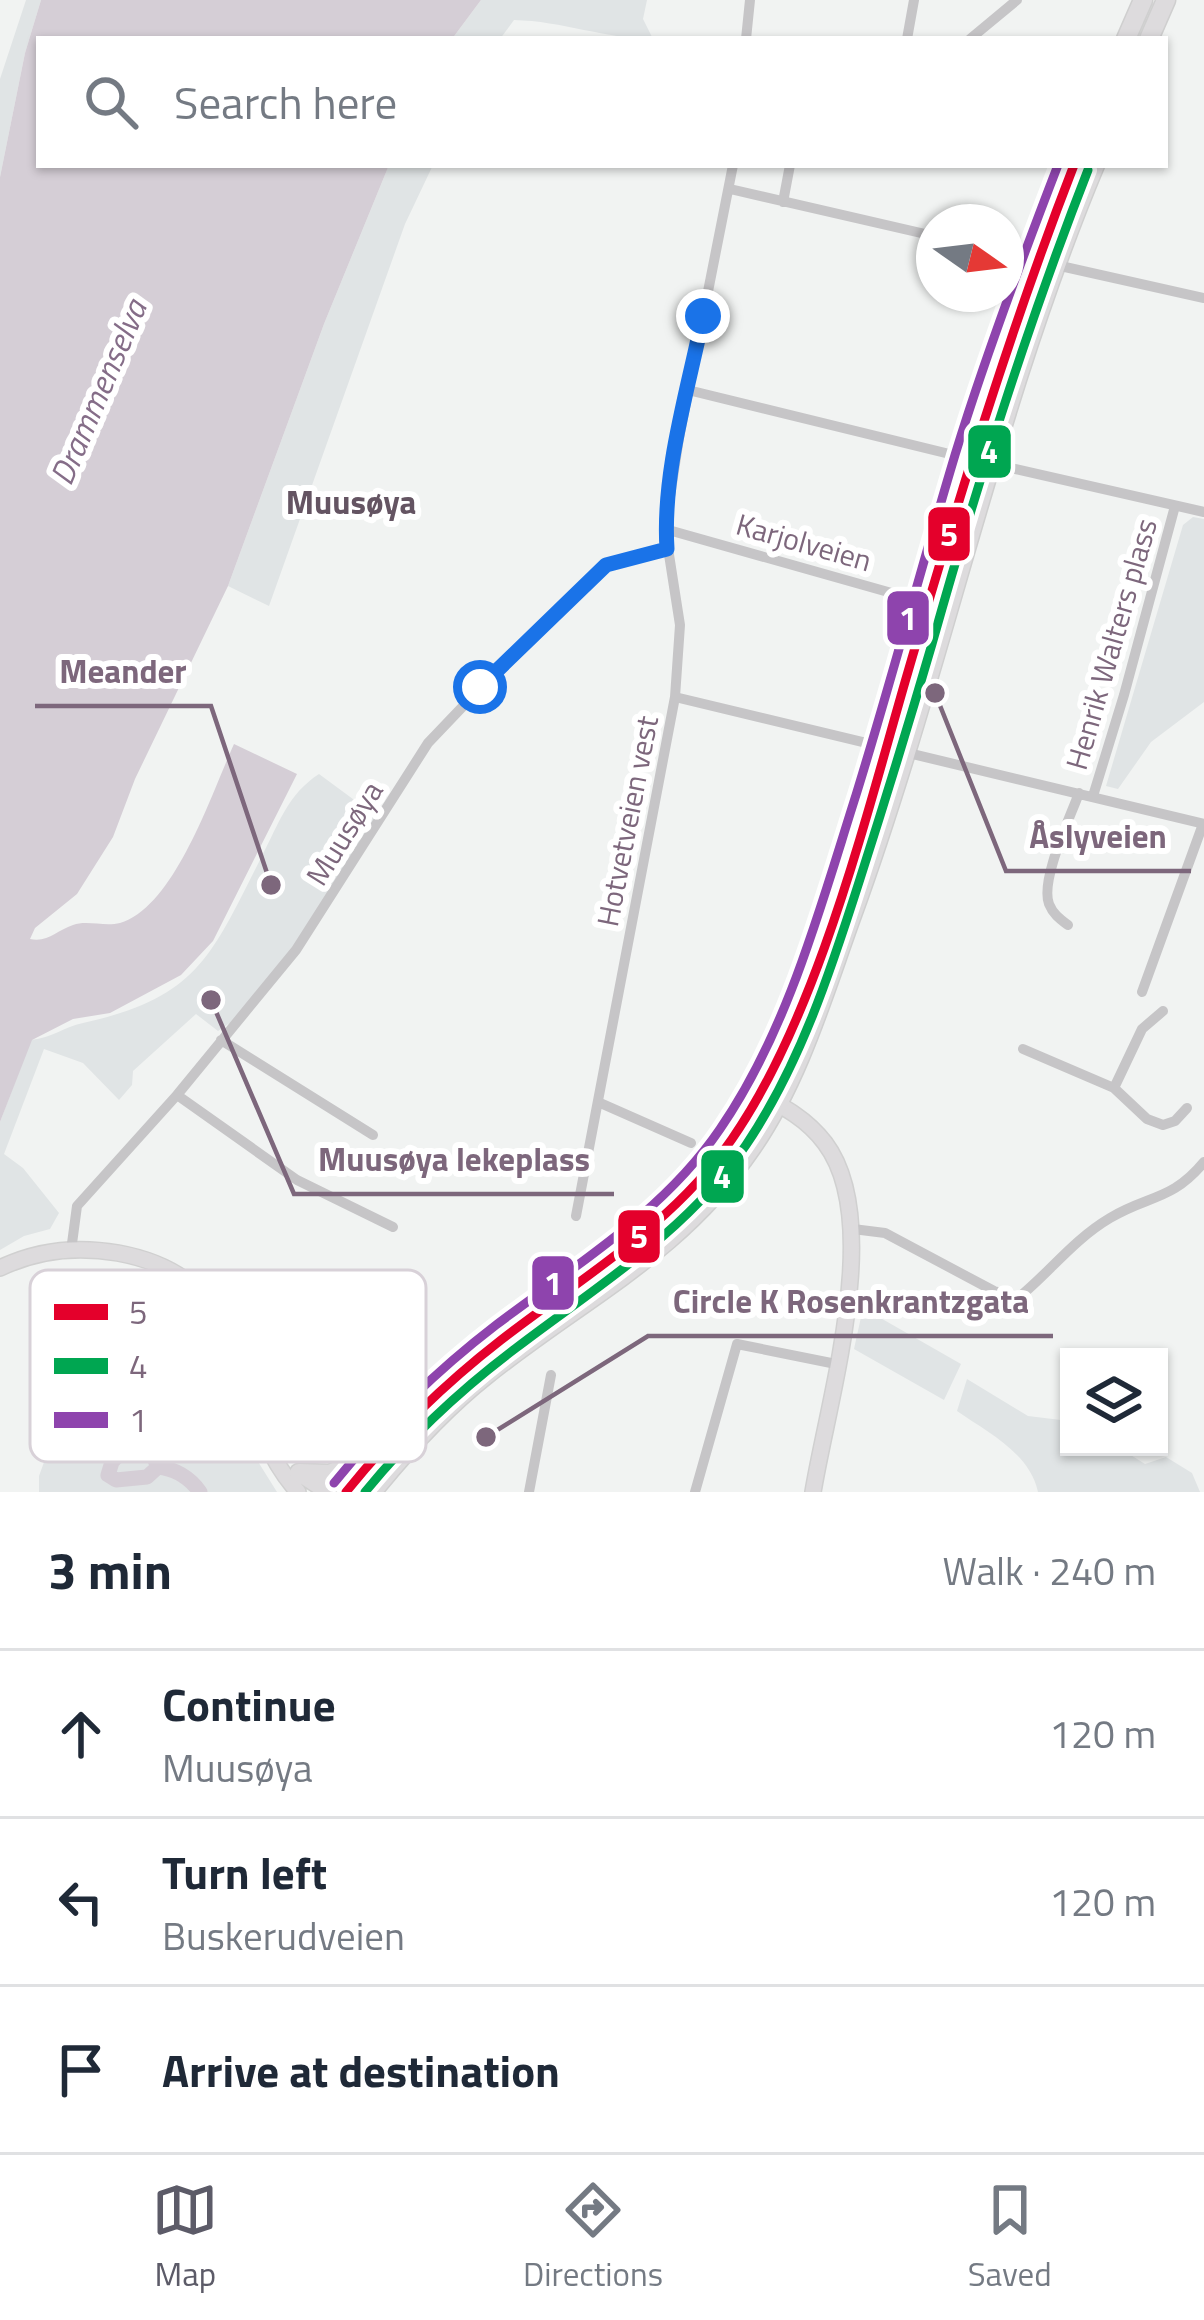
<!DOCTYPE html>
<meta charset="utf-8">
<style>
:root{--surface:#fff;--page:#f2f2f3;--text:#1f2937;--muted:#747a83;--line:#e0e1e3;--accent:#5c5b68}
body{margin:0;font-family:"Titillium Web",sans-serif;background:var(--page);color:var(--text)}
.controls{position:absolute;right:36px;bottom:36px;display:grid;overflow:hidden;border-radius:0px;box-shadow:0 3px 9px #0004}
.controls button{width:108px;height:108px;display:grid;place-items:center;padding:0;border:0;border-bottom:3px solid var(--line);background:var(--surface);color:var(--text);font:60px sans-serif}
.compass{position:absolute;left:916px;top:204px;width:108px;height:108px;border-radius:50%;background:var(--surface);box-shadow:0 3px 9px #0004;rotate:104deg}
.stop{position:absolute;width:36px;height:36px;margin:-27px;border:9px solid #1a73e8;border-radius:50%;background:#fff}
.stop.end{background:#1a73e8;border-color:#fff;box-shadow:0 3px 12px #0008}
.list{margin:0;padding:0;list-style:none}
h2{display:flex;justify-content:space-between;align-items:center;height:156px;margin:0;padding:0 48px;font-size:51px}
h2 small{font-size:39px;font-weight:400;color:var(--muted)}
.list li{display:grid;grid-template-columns:78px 1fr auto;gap:36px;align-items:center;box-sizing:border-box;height:168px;padding:0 48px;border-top:3px solid var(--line)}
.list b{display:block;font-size:45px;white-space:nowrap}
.list p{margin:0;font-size:39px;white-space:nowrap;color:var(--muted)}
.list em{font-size:39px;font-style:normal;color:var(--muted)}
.icon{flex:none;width:66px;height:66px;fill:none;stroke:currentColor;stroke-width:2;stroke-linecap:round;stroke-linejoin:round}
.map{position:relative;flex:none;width:1204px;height:1492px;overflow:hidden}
.search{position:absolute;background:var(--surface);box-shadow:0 3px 9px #0004;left:36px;right:36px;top:36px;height:132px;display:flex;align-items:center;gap:30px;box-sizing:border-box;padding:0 42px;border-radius:0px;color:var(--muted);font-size:45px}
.sheet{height:660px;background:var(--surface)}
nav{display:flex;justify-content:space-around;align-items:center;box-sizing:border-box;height:168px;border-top:3px solid var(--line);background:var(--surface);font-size:33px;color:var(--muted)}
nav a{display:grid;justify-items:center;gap:6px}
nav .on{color:var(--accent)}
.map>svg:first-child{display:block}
.green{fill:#e0e4e5}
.water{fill:#d5ced6}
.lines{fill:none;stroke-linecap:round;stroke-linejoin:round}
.canal{stroke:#d5ced6;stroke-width:15}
.secondary-casing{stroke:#d0d0d0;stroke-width:18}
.primary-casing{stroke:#cfcfcf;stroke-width:21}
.minor{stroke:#c6c5c7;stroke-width:10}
.secondary{stroke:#dddbdd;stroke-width:15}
.primary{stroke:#dddbdd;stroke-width:18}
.bus-1-casing{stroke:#fff;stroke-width:18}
.bus-2-casing{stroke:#fff;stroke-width:18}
.bus-3-casing{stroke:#fff;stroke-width:18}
.bus-1{stroke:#e4002b;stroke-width:9}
.bus-2{stroke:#00a651;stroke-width:9}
.bus-3{stroke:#8e44ad;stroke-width:9}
.route{stroke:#1a73e8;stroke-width:15}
.labels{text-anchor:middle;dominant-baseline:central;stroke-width:12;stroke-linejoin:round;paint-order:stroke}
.street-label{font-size:30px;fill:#7d677c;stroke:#fff}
.water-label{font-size:33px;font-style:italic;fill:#856d88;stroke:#fff}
.neighbourhood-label{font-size:33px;font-weight:bold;fill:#645462;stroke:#fff}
.key{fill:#fff;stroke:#d8d1d8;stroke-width:3}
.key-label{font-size:33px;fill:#7d677c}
.leader{fill:none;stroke:#7d677c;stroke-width:4.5}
.callout-dot{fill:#7d677c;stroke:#fff;stroke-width:4.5}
.callout-label{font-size:33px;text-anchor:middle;font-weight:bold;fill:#7d677c;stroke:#fff;stroke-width:12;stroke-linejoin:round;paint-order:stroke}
.line-badge{stroke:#fff;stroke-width:4.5}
.badge-label{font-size:33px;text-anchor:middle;font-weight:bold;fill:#fff}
</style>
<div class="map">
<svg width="1204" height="1492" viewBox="0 0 1204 1492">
<rect width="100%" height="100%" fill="#f1f3f2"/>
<path class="green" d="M26 0H41L25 53 0 177V79Z
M481 0H647L643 19 653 39C606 39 562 21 514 20L500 39H452Z
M389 165H433L405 224 269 606 228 586 324 324Z
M1193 517 1204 519V702L1151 742 1118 789 1106 786 1183 525Z
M319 774 380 819 339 887 240 1016 218 1031 196 1014 133 1071 132 1085 119 1100 83 1063 44 1049 4 1154 23 1168 59 1213 50 1229 24 1236 0 1250V1122L31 1040C52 1038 64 1027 83 1023 199 998 212 954 262 856 279 823 288 794 319 774Z
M863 1308 961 1364 944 1400 854 1349Z
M83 1325 159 1353 202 1327 235 1425 277 1492H39V1476L80 1363 92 1358Z
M967 1379 1028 1416 1069 1421V1447H1118L1145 1464 1166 1457 1192 1473 1200 1492H1038C1030 1453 987 1432 957 1411Z"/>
<path class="water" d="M41 0H481L452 39H39V165H389L324 324 228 586 135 779 113 837 77 894 35 928 30 939C48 943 57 930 73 925 87 920 105 927 120 923 175 907 212 792 234 744L297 774 213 941 181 975 110 1013 73 1019 32 1040 0 1122V177L25 53Z"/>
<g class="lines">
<path class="canal" d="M158 1467 145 1438 136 1436 112 1462 108 1475 116 1480 147 1477 158 1467C175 1469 190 1478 200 1492"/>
<g class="secondary-casing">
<path id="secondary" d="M759 1094C784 1107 807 1119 825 1143 884 1221 828 1400 813 1492
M0 1268C37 1250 78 1246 118 1253 265 1280 220 1405 298 1492
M300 1474 327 1492"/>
</g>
<g class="primary-casing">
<path id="primary" d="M1126 39 1143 0
M1149 39 1166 0
M299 1473 330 1474 374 1454
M346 1492C390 1435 445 1383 501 1340 591 1270 664 1235 732 1139 791 1054 832 920 863 821 908 683 942 542 987 404 1013 323 1043 244 1074 165
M372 1492C406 1450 443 1409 486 1375 583 1297 679 1254 752 1147 799 1079 824 992 852 915 942 667 993 408 1095 165"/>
</g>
<path class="minor" d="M746 39 750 0
M907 39 914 0
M970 39 1017 0
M730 189 934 236
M783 202 790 165
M1006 253 1036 262
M1056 265 1204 298
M688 390 970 459
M989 463 1204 512
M665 529 927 603
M675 697 1204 824
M1093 796 1124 695 1175 506
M1068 925C1060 919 1053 914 1049 904 1040 880 1070 818 1079 793
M1142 992 1203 824
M221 1040 373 1135
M1023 1049 1114 1088 1147 1119 1163 1125 1175 1121 1187 1108
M1114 1088 1142 1029 1163 1011
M177 1095 297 1180 393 1227
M598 1102 691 1143
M576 1216 675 697 680 625 665 529 679 438 733 165
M853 1229 885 1233 994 1291 1018 1298C1050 1272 1073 1240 1110 1218 1148 1195 1172 1201 1204 1162
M71 1251 77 1206 177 1095 296 950 428 743 531 635 606 565 667 549
M529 1492 551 1375
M695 1492 737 1344 836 1364"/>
<use href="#secondary" class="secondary"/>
<use href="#primary" class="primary"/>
<g class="bus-1-casing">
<path id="bus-1" d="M346 1492C392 1435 443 1385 501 1340 582 1277 673 1225 732 1139 816 1018 864 824 905 682 956 507 1008 335 1074 165"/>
</g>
<g class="bus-2-casing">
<path id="bus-2" d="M365 1492C409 1438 460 1390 516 1348 597 1286 687 1232 746 1145 800 1065 831 970 860 879 885 801 909 723 932 644 977 484 1027 326 1088 170"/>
</g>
<g class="bus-3-casing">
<path id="bus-3" d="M334 1483C382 1424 436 1371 496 1325 575 1265 663 1213 720 1129 788 1030 820 908 856 795 891 682 921 568 955 455 985 357 1021 261 1058 165"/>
</g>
<use href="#bus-1" class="bus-1"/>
<use href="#bus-2" class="bus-2"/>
<use href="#bus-3" class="bus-3"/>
</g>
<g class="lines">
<path class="route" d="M480 687 606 565 667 549C662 473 688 390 703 316"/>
</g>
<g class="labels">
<g class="street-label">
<text transform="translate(804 542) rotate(16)">Karjolveien</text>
<text transform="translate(1111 644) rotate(-74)">Henrik Walters plass</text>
<text transform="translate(627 821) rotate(-79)">Hotvetveien vest</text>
<text transform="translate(344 833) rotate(-58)">Muusøya</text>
</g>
<g class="water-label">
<text transform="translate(98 392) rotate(-67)">Drammenselva</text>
</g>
<g class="neighbourhood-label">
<text x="351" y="502">Muusøya</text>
</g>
</g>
<rect x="30" y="1270" width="396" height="192" rx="18" class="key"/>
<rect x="54" y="1304" width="54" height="16" fill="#e4002b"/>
<rect x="54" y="1358" width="54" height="16" fill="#00a651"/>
<rect x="54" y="1412" width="54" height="16" fill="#8e44ad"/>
<g class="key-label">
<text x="129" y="1324">5</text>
<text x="129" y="1378">4</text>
<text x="129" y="1432">1</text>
</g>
<path class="leader" d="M271 885L211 706H35M935 693L1006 871H1191M211 1000L294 1194H614M486 1437L648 1336H1053"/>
<g class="callout-dot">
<circle cx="271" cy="885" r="12"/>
<circle cx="935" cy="693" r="12"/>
<circle cx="211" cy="1000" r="12"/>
<circle cx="486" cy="1437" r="12"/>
</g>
<g class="callout-label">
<text x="123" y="683">Meander</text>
<text x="1098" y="848">Åslyveien</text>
<text x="454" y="1171">Muusøya lekeplass</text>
<text x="851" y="1313">Circle K Rosenkrantzgata</text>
</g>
<g class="line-badge">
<rect x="966" y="423" width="47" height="57" rx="12" fill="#00a651"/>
<rect x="926" y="505" width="46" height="58" rx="12" fill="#e4002b"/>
<rect x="885" y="589" width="46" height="58" rx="12" fill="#8e44ad"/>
<rect x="699" y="1148" width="47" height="57" rx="12" fill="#00a651"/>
<rect x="616" y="1208" width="46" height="57" rx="12" fill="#e4002b"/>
<rect x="530" y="1254" width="46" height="58" rx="12" fill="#8e44ad"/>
</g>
<g class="badge-label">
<text x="989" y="463">4</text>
<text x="949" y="546">5</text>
<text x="908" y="630">1</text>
<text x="722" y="1188">4</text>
<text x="639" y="1248">5</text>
<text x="553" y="1295">1</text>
</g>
</svg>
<div class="controls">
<button><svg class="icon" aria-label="layers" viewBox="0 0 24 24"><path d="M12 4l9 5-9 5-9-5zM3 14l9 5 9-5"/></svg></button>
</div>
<svg class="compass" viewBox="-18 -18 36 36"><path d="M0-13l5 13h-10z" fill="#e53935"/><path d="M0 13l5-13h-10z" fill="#747a83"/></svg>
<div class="stop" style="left:480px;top:687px"></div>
<div class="stop end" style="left:703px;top:316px"></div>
<div class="search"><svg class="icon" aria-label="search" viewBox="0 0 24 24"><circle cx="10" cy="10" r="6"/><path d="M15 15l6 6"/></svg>Search here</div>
</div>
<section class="sheet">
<h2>3 min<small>Walk · 240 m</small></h2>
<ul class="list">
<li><svg class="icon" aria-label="ahead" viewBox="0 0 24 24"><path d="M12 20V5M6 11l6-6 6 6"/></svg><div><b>Continue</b><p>Muusøya</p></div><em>120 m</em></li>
<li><svg class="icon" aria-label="left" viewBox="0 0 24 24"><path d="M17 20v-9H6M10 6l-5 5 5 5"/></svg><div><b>Turn left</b><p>Buskerudveien</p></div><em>120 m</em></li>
<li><svg class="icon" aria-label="arrive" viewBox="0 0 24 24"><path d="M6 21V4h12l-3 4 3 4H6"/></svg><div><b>Arrive at destination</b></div></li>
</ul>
</section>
<nav>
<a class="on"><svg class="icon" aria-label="map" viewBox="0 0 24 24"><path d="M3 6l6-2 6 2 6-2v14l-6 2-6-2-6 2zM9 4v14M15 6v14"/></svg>Map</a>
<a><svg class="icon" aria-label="directions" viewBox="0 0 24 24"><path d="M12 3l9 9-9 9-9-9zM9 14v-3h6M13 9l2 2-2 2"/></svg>Directions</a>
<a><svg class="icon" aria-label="saved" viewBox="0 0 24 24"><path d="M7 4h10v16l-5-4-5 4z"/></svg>Saved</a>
</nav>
